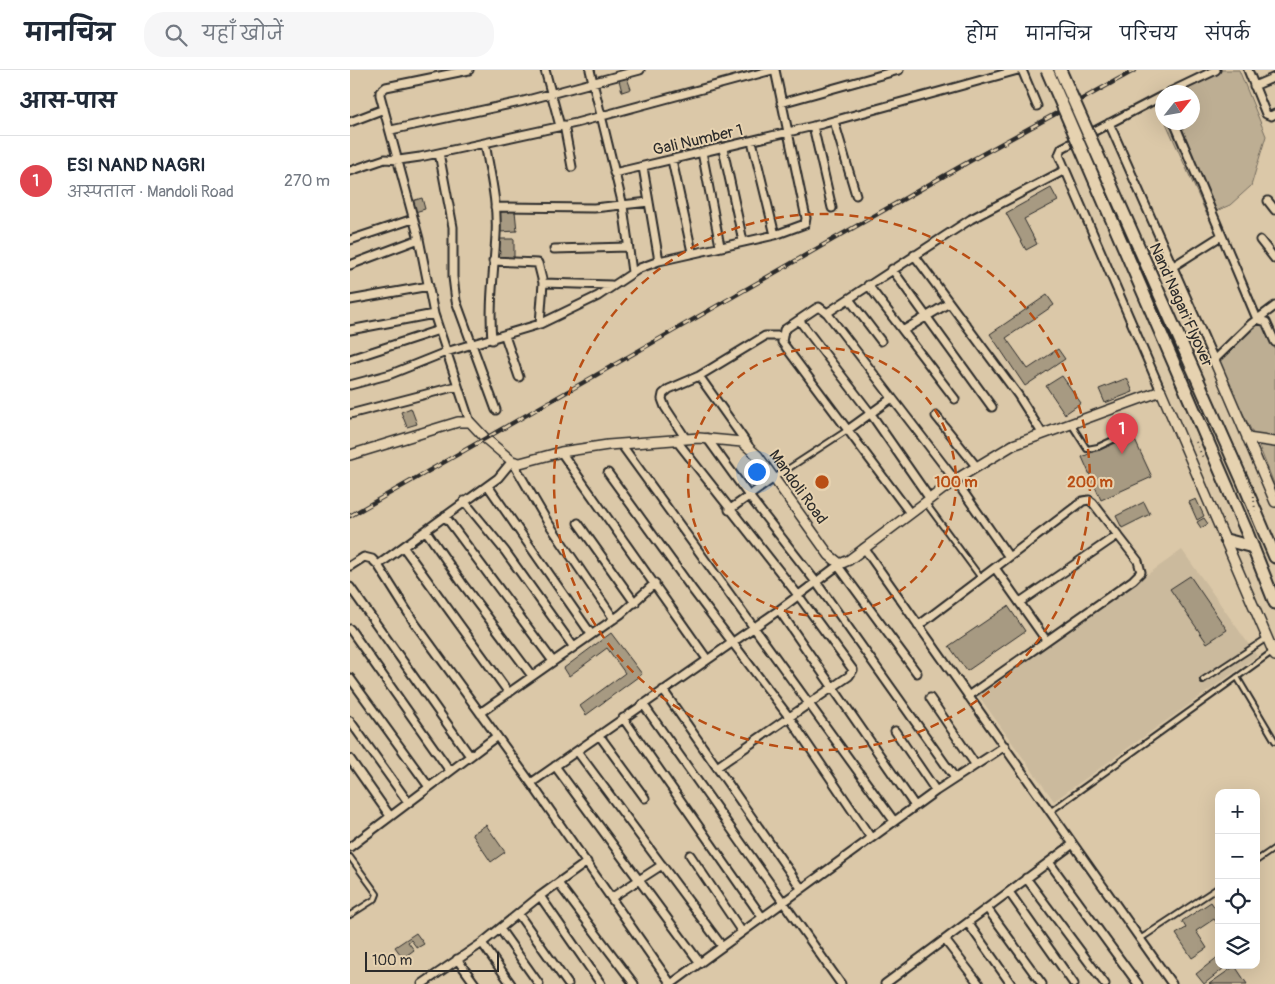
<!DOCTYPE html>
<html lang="hi">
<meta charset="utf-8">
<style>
:root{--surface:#fff;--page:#f6f6f7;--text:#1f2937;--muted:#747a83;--line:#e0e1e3;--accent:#d1495b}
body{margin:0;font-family:Pangolin,"Playpen Sans Deva",sans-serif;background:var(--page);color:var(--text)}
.controls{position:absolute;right:15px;bottom:15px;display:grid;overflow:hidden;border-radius:10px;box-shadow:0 5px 20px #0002}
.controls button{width:45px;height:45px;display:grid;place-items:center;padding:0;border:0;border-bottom:1px solid var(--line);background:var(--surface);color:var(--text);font:25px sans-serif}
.compass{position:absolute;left:805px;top:15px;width:45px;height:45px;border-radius:50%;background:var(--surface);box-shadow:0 5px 20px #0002;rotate:59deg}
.scale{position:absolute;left:15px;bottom:12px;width:134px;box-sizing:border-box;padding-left:5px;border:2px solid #2b2b2b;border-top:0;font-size:14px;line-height:18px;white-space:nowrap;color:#2b2b2b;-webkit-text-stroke:4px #e6d2b0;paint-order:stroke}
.you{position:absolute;left:406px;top:401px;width:18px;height:18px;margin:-12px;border:4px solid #fff;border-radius:50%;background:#1a73e8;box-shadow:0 0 0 8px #1a73e833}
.badge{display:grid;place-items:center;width:32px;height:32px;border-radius:50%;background:var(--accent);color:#fff;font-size:16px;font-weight:700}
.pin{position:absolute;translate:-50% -41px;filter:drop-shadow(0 1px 2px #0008)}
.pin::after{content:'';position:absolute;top:26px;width:18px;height:15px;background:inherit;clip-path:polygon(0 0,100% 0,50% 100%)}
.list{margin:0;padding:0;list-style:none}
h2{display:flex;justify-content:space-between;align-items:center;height:65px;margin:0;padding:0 20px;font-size:21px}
h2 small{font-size:16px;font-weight:400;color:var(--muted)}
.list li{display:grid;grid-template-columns:32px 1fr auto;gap:15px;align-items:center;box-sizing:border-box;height:90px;padding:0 20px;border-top:1px solid var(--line)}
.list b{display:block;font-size:19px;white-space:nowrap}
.list p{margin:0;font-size:16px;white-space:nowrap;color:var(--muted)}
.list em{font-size:16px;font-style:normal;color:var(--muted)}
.icon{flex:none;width:28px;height:28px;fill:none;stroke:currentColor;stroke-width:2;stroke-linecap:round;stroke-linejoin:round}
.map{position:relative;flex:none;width:925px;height:914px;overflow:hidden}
header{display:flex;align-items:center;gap:30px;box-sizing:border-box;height:70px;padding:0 25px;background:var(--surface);border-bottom:1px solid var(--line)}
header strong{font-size:24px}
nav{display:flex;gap:28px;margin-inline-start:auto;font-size:18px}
.search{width:350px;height:45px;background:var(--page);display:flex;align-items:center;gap:12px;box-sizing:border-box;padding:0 18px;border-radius:20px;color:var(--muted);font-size:19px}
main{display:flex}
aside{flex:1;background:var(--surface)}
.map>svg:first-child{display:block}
.built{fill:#cbba9d}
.green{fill:#bdae93;stroke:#746c5f}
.building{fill:#a79a82;stroke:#2b2b2b}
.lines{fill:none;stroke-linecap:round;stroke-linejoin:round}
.service-casing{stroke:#2b2b2b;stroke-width:8}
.minor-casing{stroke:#2b2b2b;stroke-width:11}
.tertiary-casing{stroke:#2b2b2b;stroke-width:12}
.trunk-casing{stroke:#2b2b2b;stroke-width:15}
.service{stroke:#e6d2b0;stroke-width:4}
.minor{stroke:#e6d2b0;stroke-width:7}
.tertiary{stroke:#e6d2b0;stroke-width:9}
.trunk{stroke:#e6d2b0;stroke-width:11}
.rail-casing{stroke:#2b2b2b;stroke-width:4.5}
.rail{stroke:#e6d2b0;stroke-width:2.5;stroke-dasharray:8;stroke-linecap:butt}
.trunk-bridge-casing{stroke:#2b2b2b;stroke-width:15;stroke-linecap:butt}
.path-bridge{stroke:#2b2b2b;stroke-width:2;stroke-dasharray:1 4;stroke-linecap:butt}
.trunk-bridge{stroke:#e6d2b0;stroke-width:11}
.ring{fill:none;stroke:#b94e14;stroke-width:2.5;stroke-dasharray:9 6}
.labels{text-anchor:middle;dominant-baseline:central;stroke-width:4;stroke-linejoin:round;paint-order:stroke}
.street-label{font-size:16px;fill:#2b2b2b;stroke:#e6d2b0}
.centre{fill:#b94e14;stroke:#e6d2b0;stroke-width:2.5}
.ring-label{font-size:15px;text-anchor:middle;font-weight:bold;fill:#b94e14;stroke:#e6d2b0;stroke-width:4;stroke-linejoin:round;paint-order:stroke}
</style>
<header>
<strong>मानचित्र</strong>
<div class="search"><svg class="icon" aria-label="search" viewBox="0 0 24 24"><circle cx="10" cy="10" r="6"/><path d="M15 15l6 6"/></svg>यहाँ खोजें</div>
<nav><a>होम</a><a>मानचित्र</a><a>परिचय</a><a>संपर्क</a></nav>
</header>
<main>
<aside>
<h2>आस-पास<small></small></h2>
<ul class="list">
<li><span class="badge" style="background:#e0444e">1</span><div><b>ESI NAND NAGRI</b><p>अस्पताल · Mandoli Road</p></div><em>270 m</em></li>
</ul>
</aside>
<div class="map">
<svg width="925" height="914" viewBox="0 0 925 914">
<rect width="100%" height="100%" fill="#dbc8a8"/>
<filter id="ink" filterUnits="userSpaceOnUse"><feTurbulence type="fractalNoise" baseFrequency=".02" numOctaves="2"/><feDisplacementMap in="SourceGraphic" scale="10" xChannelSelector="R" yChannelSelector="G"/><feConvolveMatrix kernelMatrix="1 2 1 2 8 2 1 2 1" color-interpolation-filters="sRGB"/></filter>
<g filter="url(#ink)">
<path class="built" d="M832 480 907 586 704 731 628 625Z"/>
<path class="green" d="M860 0H889L916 66 901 116 880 135 857 145 816 53 842 52V22H816Z
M908 252 915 255 925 279V416L909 376 867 290Z"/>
<path class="building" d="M277 8 281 19 272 22 269 10Z
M701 118 708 131 674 149 687 174 676 180 656 143Z
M72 128 75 139 65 142 62 131Z
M165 141 167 161 150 162 149 142Z
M149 169H164V189H149Z
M697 225 704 235 656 268 678 299 708 279 715 289 675 316 640 264Z
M712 306 731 333 715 344 696 316Z
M777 308 783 322 755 333 749 319Z
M61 338 67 354 57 357 51 342Z
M782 364 802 407 751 430 732 387Z
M846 429 854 446 847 450 839 432Z
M794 432 800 444 772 458 766 446Z
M854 448 858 454 851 458 847 452Z
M840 506 877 560 857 573 820 519Z
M658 536 675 561 617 601 599 576Z
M261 563 292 604 236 645 230 636 275 603 257 578 219 606 214 598Z
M136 755 155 782 141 792 122 764Z
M861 832 865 838 869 836V856L864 849 846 861 857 878 842 888 826 864 836 858 832 851Z
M66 863 74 874 67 878 61 870 58 872 64 880 53 888 45 877Z
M869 886V895H878L854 914 846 904Z
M885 896 897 914H859Z"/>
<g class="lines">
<g class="service-casing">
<path id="service" d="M721 354 737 379 748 377 776 364
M424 408 499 359
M575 432 631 508
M887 607 925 671
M853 610 917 568
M701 741 922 582
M0 787 27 824 25 829 0 845
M906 791 925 778
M790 869 869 817"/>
</g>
<g class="minor-casing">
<path id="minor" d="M119 0 36 17 30 22V25L69 169 84 244 120 352
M195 0 210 56
M240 0 273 136 282 202
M672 0 687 36
M898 0 916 44 921 46 925 44
M904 16 925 7
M820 22 866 0
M431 33 549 0
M484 51 506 125
M0 52 34 39
M824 52 907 249
M759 53 864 290 901 254 925 236
M214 55 222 97
M463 56 482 138
M41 60 170 32 290 0
M402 71 425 165
M135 73C140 103 148 134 146 165 144 201 139 234 142 270
M373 79 393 171
M352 82 370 176
M89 83 103 157V207L106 231 146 340
M322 90 342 182
M293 97 309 191
M0 101 35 89 49 90 70 87 226 53 422 0
M264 103 472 54 668 0
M918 131 925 140
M145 137 244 138 299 132
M0 170 63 149
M910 170 925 189
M204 179 278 177
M564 185 668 325 692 363
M143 191 188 193 193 213 190 254
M0 195 69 169
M822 197 871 166
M542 199 642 337
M193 213 261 215
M518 215 605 329
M499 229 531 271
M0 230 79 216
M477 243 469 237 465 239 434 260 432 272 560 443
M907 249 916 252 925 272
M449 250 521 344 580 429
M0 260 84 244
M554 260 599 233
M155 266 169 307
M0 289 89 260
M349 306 398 375
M0 315 41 304 96 282 190 254 248 226 290 198 309 191 425 165 455 154 456 148 425 0
M811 321 709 85 712 78 812 26
M0 344 107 316
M586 346 626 396
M499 359 542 328
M357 368 399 426 466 512 605 708
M336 369 315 337 312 329 313 324 319 319 349 306 415 266H432
M326 370 448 525 503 600 499 606 367 697
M271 374 544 751
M211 382 357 589
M258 403 342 519 439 647 521 768
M138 416 241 564
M114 431 155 481 223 576
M379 440 424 408
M95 446 202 590
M228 453 285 533
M76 461 112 513 182 606
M54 478 159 623
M514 478 822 914
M659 487 605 410 477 243 621 149 715 100
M28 495 148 408 162 391 197 451 264 549
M0 496 14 487 22 489 28 495 64 552 181 713 321 914
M488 496 567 603
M645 498 696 570
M0 517 120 686
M670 532 766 466
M429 540 565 736
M568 556 733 431 739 430 743 433 788 491 791 502 783 510 618 626
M0 559 100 701
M0 608 79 717
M313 620 451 818
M580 628 625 694
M293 634 491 914
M130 643 271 544 305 513
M273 648 412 847
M0 651 58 732
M545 661 586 721
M249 665 295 728
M227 681 372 876
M0 689 40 746
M205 696 350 893
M181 713 429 540 490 494
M0 777 147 666
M340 785 392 862
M699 792 788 914
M676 808 755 914
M208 813 284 914
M659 822 724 914
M190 826 251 914
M261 828 312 795
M637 838 692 914
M169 845 218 914
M618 853 661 914
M150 859 189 914
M595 870 629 914
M132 873 161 914
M107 889 125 914
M72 914 132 873 190 826 237 792
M321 914 586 721 655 676
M535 914 723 774"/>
</g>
<g class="tertiary-casing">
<path id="tertiary" d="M864 290 925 432
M897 368 925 372
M0 385 108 352H120L136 369 162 391 170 393 211 382 258 375 349 368 392 372 408 386 479 485 490 494 499 490 605 410 663 375 811 321 925 586"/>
</g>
<g class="trunk-casing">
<path id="trunk" d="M894 414 925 487
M896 460 925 533
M876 470 903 477"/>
</g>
<use href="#service" class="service"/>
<use href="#minor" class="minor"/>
<use href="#tertiary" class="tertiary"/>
<use href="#trunk" class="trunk"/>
<g class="rail-casing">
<path id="rail" d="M0 446 620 91 785 0"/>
</g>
<use href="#rail" class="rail"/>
<g class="trunk-bridge-casing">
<path id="trunk-bridge" d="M697 0 896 460
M710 0 894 414"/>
</g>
<path class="path-bridge" d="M846 372 853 388
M903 416 905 441"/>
<use href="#trunk-bridge" class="trunk-bridge"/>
</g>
</g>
<g class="ring">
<circle cx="472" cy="412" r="134"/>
<circle cx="472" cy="412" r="268"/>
</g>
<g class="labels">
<g class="street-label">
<text transform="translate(348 70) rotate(-13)">Gali Number 1</text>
<text transform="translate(831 235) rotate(66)">Nand Nagari Flyover</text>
<text transform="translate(448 417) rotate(54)">Mandoli Road</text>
</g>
</g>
<circle cx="472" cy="412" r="8" class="centre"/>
<g class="ring-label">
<text x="606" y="417">100 m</text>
<text x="740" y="417">200 m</text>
</g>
</svg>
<div class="controls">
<button>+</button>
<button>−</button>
<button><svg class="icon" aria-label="locate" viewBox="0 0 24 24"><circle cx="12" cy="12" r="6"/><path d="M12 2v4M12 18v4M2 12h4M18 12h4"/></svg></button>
<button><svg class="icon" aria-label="layers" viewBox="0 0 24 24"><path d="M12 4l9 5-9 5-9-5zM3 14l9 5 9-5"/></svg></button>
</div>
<svg class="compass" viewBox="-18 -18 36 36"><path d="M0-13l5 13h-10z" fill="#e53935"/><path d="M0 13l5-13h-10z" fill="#747a83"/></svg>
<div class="scale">100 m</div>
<div class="you"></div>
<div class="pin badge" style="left:772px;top:384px;background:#e0444e">1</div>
</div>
</main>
